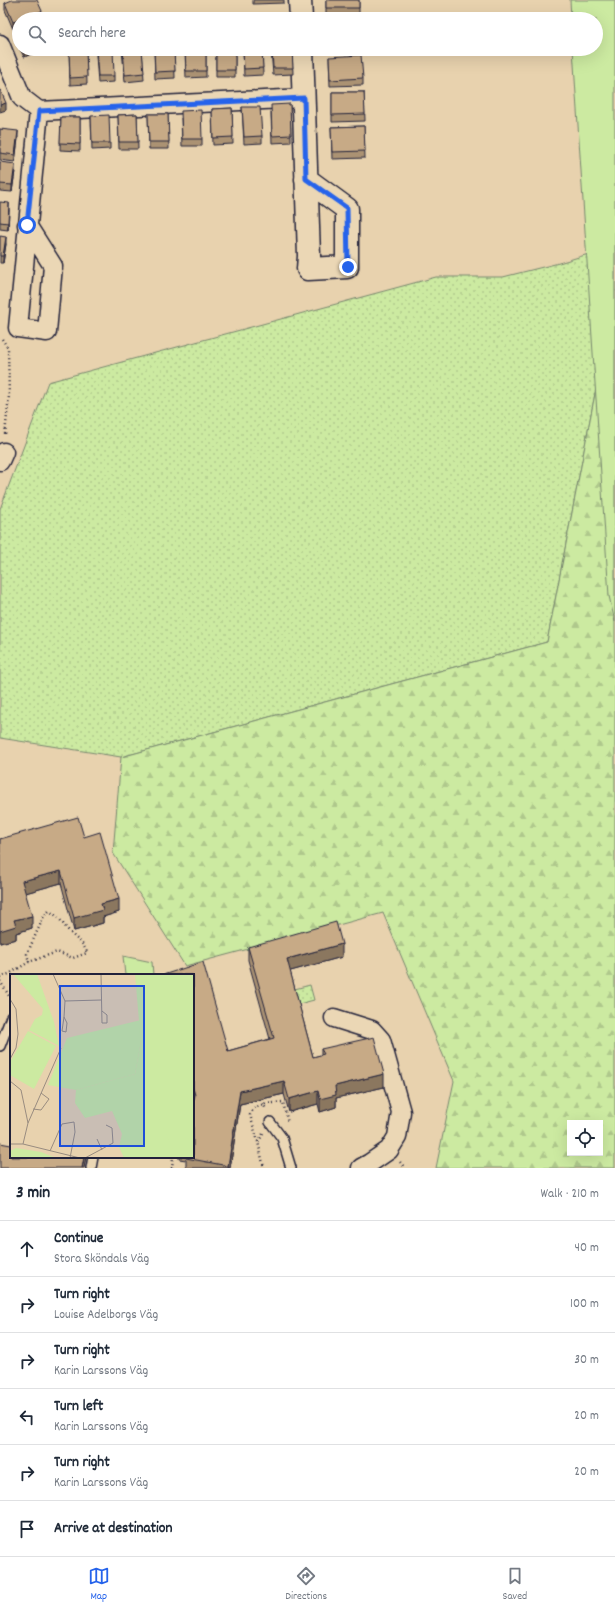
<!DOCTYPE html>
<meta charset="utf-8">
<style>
:root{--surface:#fff;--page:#f6f6f7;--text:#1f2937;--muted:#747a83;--line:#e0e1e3;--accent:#2563eb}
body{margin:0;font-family:Dekko,sans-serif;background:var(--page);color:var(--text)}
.controls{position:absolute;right:12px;bottom:12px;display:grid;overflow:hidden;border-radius:0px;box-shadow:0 4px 16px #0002}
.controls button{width:36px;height:36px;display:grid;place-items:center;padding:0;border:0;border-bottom:1px solid var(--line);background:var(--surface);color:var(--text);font:20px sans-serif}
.stop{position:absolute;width:12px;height:12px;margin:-9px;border:3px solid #2563eb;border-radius:50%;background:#fff}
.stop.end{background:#2563eb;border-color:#fff;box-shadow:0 1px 4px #0008}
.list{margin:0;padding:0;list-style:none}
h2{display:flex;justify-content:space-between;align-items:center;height:52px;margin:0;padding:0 16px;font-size:17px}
h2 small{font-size:13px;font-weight:400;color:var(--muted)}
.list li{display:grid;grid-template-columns:26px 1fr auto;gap:12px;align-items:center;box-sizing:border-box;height:56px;padding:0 16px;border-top:1px solid var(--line)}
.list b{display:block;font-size:15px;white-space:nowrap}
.list p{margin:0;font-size:13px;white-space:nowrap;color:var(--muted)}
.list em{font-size:13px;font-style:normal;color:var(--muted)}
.icon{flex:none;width:22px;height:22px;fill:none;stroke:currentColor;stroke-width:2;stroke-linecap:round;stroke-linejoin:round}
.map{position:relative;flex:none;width:615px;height:1168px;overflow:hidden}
.search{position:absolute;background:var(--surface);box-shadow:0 4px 16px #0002;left:12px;right:12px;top:12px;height:44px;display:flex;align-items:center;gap:10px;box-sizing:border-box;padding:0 14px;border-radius:22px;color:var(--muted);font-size:15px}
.sheet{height:388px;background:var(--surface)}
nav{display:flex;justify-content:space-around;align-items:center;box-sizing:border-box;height:56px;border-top:1px solid var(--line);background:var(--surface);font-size:11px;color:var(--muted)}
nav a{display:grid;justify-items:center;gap:2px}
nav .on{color:var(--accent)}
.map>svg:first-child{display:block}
.grass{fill:url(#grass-dots);stroke:#77866e}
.forest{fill:url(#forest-firs);stroke:#77866e;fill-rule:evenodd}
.green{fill:#cceaa1;stroke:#77866e}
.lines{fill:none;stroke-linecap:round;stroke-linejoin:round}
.lane-casing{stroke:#22223b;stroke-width:12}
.street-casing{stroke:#22223b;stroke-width:21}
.secondary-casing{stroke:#22223b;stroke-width:25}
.path{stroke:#22223b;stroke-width:2.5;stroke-dasharray:1 3;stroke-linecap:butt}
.lane{stroke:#ebd7b5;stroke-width:9}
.street{stroke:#ebd7b5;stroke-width:18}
.secondary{stroke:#ebd7b5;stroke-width:22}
.wall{fill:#ab9273;stroke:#22223b}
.shaded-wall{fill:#8b775e;stroke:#22223b}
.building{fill:#c7aa86;stroke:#22223b}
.route{stroke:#2563eb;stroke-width:5}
.inset-road{fill:none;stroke:#998c80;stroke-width:1}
.view{fill:#1d4ed8;fill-opacity:0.15;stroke:#1d4ed8;stroke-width:2}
.inset-edge{fill:none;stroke:#22223b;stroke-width:2}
</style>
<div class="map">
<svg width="615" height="1168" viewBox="0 0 615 1168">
<defs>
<pattern id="grass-dots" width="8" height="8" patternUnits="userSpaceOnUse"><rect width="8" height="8" fill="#cceaa1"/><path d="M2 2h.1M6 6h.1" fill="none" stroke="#afc88c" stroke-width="1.8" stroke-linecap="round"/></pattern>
<pattern id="forest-firs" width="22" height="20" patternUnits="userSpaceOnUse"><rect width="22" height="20" fill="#cceaa1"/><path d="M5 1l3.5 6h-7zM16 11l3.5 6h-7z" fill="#afc88c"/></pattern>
</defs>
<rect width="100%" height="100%" fill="#e8d2ae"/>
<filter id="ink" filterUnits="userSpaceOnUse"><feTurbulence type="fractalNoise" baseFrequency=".025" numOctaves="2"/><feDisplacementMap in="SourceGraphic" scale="8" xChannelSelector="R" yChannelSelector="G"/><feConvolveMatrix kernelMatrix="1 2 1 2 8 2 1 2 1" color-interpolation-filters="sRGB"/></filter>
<g filter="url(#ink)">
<path class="grass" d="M615 246V290L547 642 121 757 0 738V509L48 382 436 277H503L559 263Z
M310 985 314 1000 295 1005 291 990Z"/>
<path class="forest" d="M615 290V1168H436L454 1081 383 913 185 966 113 853 121 757 547 642ZM570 1123H600V1153H570Z"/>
<path class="green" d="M570 0H615V622L609 596 573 49H596V19H571Z
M123 956 152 962 153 975H125Z"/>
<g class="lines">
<g class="lane-casing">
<path id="lane" d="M0 1046 11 1017
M270 1122 282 1138 291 1168
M91 1168 93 1157"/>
</g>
<g class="street-casing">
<path id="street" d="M0 44 22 98 39 111
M39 111 304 98
M27 225 53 266 47 332 18 328 39 111
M0 461 4 452
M334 1018 372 1030 381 1040 401 1112 397 1137 389 1150 370 1163 361 1168"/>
</g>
<g class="secondary-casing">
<path id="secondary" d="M300 0 301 19
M302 49 309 256 308 269 347 267V209L306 179"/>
</g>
<path class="path" d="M2 339 8 348 9 396 5 434
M0 977 9 974 29 962 57 952 73 958 87 953C83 941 76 940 69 931 61 922 60 917 49 911L44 916 27 954 29 962
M0 981 11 999
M262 1099 266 1110
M263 1134 258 1142 264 1168
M258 1142 250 1115 254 1108 264 1104 283 1102 288 1123
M400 1162 405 1168
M172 1168 173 1157"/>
<use href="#lane" class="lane"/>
<use href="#street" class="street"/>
<use href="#secondary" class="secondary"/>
</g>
<path class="wall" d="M253 0H284V3L253 4Z
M326 0H359V15H326Z
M5 3 42 18 19 19V27L13 29 5 10Z
M19 30V46L16 39V32Z
M20 49H44L24 57Z
M86 49 87 84 70 85 69 50Z
M122 49H142L144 80 125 82Z
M154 49H174L175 78 155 79Z
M185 49H206V77L186 78Z
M216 49H235V77H216Z
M243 49H262L263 75 244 76Z
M271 49H292L293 74 273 75Z
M328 49H361V50L328 51Z
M96 55 114 76V82L98 83Z
M329 57 363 78V85L330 86Z
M332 92H364L365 121 332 122Z
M290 104 291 142 272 143 271 112Z
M242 107 262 136V143L244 144Z
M232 108 233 144 213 145 212 109Z
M137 114 138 149H119L118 115Z
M148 114H168L169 149H149Z
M91 116 110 143V149L92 150Z
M61 117H80V151L60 150Z
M181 118 202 139V146H182Z
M364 126 365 158 332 159 331 127Z
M0 129 18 138 15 162 0 160Z
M0 162 15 171 12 192 0 191Z
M0 202 9 210 8 230 0 229Z
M0 236 6 244 3 263H0Z
M84 837 119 912 103 917V923L74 931 61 883 25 893 32 928 16 933V939L0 943V839Z
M248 947 342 957 290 971 313 1057 321 1055V1049L384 1087 336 1098V1107L320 1112 318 1104 289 1112 284 1094 240 1104 230 1168H186V1160L179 1159V1157H193V975L228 1051 270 1039 248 960Z"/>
<path class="shaded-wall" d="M42 11V18L39 19H22Z
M19 20V27L13 29V22Z
M27 49H44L24 57V50Z
M6 103V110L0 112V105Z
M18 131V138L15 162V155Z
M15 164V171L12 192V185Z
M9 203V210L8 230V223Z
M6 237V244L3 263V256Z
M61 871V883L22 894V881Z
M119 899V912L103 917V923L74 931V918L101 904Z
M32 916V928L16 933V939L0 943V931L14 920Z
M342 944V957L287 972V959Z
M384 1074V1087L336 1098V1107L320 1112V1099L335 1086Z
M284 1081V1094L240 1104 230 1168H228L240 1091Z
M318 1091V1104L289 1112V1099Z
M84 1157H86L84 1168H82Z"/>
<path class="building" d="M12 0H37L42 11 22 19H19V20L13 22 5 3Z
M326 0H359V8H326Z
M19 30V39L16 32Z
M86 49 87 77 70 78 69 50Z
M96 49H113L114 76H98Z
M123 49H142L144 73 125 75Z
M154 49H174L175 71 155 72Z
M185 49H206V71H186Z
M216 49H235V70H216Z
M243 49H262L263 68 244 69Z
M272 49H292L293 68H273Z
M361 55 363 78 330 80 329 57Z
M0 89 6 103 0 105Z
M332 92H364L365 114 332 115Z
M290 104 291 135 272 136 271 105Z
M242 107H260L262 136 244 137Z
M232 108 233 137 213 138 212 109Z
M201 110 202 139H182L181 111Z
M137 114 138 142H119L118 115Z
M148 114H168L169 142H149Z
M109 115 110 143H92L91 116Z
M61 117H80V144L60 143Z
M364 126 365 151 332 152 331 127Z
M0 129 18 131 15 155 0 153Z
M0 162 15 164 12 185 0 184Z
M0 202 9 203 8 223 0 222Z
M0 236 6 237 3 256H0Z
M78 817 84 837 100 832 119 899 101 904 103 910 74 918 61 871 22 881 32 916 14 920 16 926 0 931V839Z
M336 922 342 944 287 959 313 1057 324 1054 321 1049 374 1037 384 1074 335 1086 336 1095 320 1099 318 1091 289 1099 284 1081 240 1091 228 1166 186 1158V1157H193V1100H194L195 1095 193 1088V975H163L203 962 228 1051 274 1038 248 947Z
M0 1143 11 1145V1157H84L82 1168H0Z"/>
</g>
<g class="lines" filter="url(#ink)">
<path class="route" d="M27 225 39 111 304 98 306 179 347 208 348 267"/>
</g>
<g transform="translate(10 974)">
<rect width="184" height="184" fill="#e8d2ae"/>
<path d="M135 45 125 100 66 116 38 111 57 64Z" fill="#cceaa1"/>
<path d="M3 0H27L44 48 49 72 19 56 25 45 32 41 33 35ZM125 0H184V184H114L109 173 112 160 102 137 75 144 65 129 66 116 125 100 135 45ZM6 174 31 178 46 184H0V177Z" fill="#cceaa1"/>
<path d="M18 57 46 72 24 115 0 101V88Z" fill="#cceaa1"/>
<path d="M125 0H184V184H167L140 124 133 94Z" fill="#cceaa1"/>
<path class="inset-road" d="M43 0 55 27 54 43 52 57 56 58 57 49 54 43M91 0 92 49H97V41L92 37M0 25 6 35 8 60 6 74 0 85M55 27 91 26M0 107 11 116 18 149 13 170M23 135 31 136 39 125 31 119M18 149 51 74M87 165 92 176M0 170H13L70 184M40 177 52 150 64 148 65 158 60 184M75 184 103 169 102 154 96 151"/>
<path class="view" d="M50 12H134V172H50Z"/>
<rect width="184" height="184" class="inset-edge"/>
</g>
</svg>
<div class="controls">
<button><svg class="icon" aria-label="locate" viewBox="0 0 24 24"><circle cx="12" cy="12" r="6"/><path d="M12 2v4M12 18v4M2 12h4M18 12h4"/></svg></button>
</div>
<div class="stop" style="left:27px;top:225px"></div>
<div class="stop end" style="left:348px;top:267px"></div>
<div class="search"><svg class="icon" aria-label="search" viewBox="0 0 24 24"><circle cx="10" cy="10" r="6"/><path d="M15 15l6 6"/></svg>Search here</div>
</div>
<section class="sheet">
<h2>3 min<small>Walk · 210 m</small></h2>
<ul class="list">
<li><svg class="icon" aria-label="ahead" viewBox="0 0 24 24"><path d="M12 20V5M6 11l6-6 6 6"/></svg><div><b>Continue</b><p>Stora Sköndals Väg</p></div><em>40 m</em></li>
<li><svg class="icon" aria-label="right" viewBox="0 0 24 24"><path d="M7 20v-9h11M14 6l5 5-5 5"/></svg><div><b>Turn right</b><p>Louise Adelborgs Väg</p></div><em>100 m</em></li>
<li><svg class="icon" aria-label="right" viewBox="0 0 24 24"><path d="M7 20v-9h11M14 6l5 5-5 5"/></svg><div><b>Turn right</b><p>Karin Larssons Väg</p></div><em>30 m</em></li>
<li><svg class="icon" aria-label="left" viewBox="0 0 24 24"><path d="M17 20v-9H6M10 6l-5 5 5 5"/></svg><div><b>Turn left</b><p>Karin Larssons Väg</p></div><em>20 m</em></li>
<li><svg class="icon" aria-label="right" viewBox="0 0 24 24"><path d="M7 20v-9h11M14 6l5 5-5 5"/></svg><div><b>Turn right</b><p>Karin Larssons Väg</p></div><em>20 m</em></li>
<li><svg class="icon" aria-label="arrive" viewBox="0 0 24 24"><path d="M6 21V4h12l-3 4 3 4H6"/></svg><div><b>Arrive at destination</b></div></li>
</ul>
</section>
<nav>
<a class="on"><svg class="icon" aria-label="map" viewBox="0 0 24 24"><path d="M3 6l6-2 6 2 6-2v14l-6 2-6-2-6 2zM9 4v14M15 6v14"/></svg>Map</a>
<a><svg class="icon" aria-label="directions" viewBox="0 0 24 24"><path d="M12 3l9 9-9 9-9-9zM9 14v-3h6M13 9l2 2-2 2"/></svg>Directions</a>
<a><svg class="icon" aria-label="saved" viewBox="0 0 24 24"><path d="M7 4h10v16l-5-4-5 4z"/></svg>Saved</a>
</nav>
